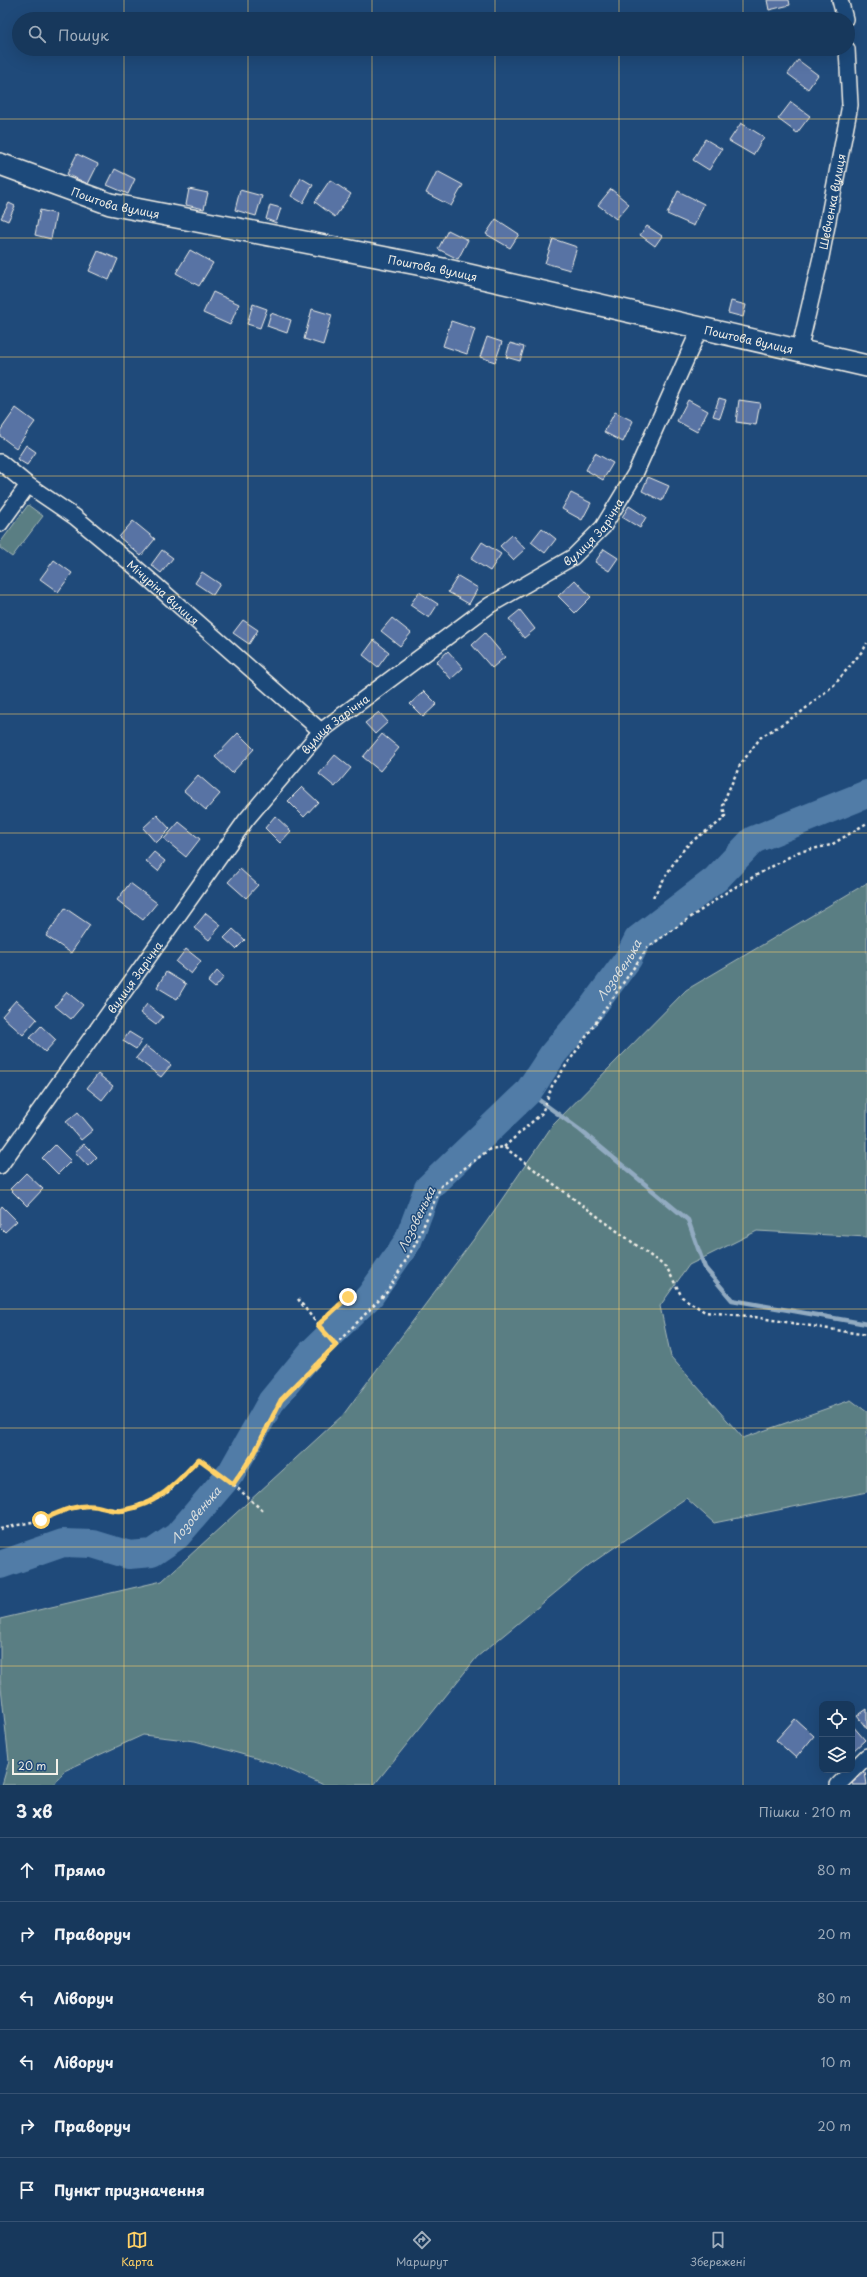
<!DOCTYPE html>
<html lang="uk">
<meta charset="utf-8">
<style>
:root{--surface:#17385c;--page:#203f62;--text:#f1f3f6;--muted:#9eacbb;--line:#365272;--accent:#ffd166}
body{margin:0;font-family:"Playpen Sans",sans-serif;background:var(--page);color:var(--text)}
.controls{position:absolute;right:12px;bottom:12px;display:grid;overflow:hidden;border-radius:8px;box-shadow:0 4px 16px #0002}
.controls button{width:36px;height:36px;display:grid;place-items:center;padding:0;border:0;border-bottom:1px solid var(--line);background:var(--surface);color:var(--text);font:20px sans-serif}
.scale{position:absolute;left:12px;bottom:10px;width:46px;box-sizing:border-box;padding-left:4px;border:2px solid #f4f1e8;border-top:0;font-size:11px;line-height:14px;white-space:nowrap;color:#f4f1e8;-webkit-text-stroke:3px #1f4a7a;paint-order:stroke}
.stop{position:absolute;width:12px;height:12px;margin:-9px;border:3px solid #ffd166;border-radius:50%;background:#fff}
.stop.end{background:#ffd166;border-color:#fff;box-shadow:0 1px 4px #0008}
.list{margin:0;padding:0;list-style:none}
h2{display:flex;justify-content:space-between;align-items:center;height:52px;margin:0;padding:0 16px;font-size:17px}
h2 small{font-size:13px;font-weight:400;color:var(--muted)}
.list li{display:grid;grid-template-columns:26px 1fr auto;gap:12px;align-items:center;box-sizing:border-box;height:64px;padding:0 16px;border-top:1px solid var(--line)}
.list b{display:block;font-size:15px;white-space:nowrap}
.list em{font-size:13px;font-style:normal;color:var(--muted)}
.icon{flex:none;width:22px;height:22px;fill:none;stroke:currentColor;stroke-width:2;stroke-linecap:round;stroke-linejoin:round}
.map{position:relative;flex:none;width:867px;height:1785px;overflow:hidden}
.search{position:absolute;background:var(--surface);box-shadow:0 4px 16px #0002;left:12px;right:12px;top:12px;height:44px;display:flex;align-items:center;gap:10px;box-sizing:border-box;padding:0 14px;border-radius:22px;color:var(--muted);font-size:15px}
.sheet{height:436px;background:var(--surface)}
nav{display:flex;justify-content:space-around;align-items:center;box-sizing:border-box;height:56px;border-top:1px solid var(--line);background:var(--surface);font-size:11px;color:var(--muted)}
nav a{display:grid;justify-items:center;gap:2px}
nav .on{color:var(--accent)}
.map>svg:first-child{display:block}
.green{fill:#5a7e83;stroke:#a7b8b6}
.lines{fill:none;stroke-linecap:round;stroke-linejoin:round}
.stream{stroke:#92abc1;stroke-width:4.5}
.river{stroke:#517ca7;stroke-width:28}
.building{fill:#5973a4;stroke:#f4f1e8}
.street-casing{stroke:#f4f1e8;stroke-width:18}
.secondary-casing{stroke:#f4f1e8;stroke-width:24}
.path{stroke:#f4f1e8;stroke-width:2.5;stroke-dasharray:3 3;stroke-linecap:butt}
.street{stroke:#1f4a7a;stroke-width:15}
.secondary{stroke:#1f4a7a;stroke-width:21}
.route{stroke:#ffd166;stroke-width:5}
.grid{fill:none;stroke:#ffd166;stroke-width:1;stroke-opacity:0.55}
.labels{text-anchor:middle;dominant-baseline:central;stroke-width:3;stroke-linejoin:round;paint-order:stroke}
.street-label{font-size:11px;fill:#f4f1e8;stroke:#1f4a7a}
.water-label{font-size:12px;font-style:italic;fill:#dcdfde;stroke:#1f4a7a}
</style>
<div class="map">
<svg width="867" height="1785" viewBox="0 0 867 1785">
<rect width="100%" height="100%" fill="#1f4a7a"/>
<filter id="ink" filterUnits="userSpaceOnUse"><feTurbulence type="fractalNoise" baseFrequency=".025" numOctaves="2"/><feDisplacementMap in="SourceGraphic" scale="8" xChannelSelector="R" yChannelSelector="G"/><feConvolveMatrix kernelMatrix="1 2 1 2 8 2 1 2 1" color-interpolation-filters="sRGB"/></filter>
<g filter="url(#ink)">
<path class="green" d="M28 505 43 516 12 557 0 548V543Z
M867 883V1237L757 1231 689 1265 660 1306 671 1357 743 1438 851 1400 867 1412V1492L714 1523 686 1498 589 1565 477 1657 374 1785H324L276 1764 195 1741 143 1735 64 1771 54 1785H2L9 1761 0 1678V1619L162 1581 343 1415 485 1224 552 1126 686 990Z"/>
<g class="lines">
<path class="stream" d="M528 1092 580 1130 688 1220 705 1268 732 1300 867 1324"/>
<path class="river" id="s1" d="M0 1565 63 1543 93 1544 129 1555 152 1553 177 1536 231 1473 271 1402 312 1352 370 1296 408 1241 428 1188 528 1092 553 1054 591 1009 628 959 638 939 716 879 753 840 867 794"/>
</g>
<path class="building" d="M767 0H789L790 5 769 10Z
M798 60 818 75 808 89 788 74Z
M791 102 810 116 797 133 778 119Z
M741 123 764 137 753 155 729 141Z
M705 139 722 149 709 170 693 160Z
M77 154 98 164 88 184 67 174Z
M115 169 135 179 128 194 107 185Z
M437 171 463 185 451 206 426 193Z
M301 178 313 185 303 203 291 196Z
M330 180 351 194 335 217 315 202Z
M189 189 208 193 204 209 186 205Z
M611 189 629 204 616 219 598 205Z
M240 190 262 196 256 216 235 210Z
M678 191 704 204 694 226 667 214Z
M9 203 15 206 8 221 1 218Z
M270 205 281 208 276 223 266 219Z
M40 210 56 214 51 239 35 235Z
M496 219 519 234 510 248 486 234Z
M647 226 662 236 655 246 640 235Z
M448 230 468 240 458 259 438 249Z
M553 239 577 247 570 270 545 263Z
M190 250 213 263 199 286 176 273Z
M98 251 118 259 109 280 89 271Z
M213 292 239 304 230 325 203 313Z
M731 301 746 305 743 317 728 313Z
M253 304 267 309 260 328 247 324Z
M312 309 332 315 323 345 304 339Z
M271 313 291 320 287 333 267 326Z
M451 321 475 329 467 354 443 346Z
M487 337 502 342 495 362 480 357Z
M510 343 524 347 520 361 506 357Z
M719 398 726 400 720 418 713 416Z
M688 400 708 411 697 432 677 421Z
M739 400 760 403 756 425 736 422Z
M16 408 35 422 16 448 0 436V431Z
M615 412 633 421 623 442 604 432Z
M26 445 36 452 27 465 17 459Z
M595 453 613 463 603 480 586 470Z
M648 477 669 486 662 501 642 491Z
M571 493 591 503 582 520 562 509Z
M629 506 646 517 640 528 622 517Z
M133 521 155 539 141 556 119 537Z
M542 528 556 539 545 553 531 542Z
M512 535 525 549 513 560 500 546Z
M482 542 501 554 490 571 471 559Z
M604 549 618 558 609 571 595 562Z
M162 550 173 558 161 573 151 565Z
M54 560 72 573 58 592 40 579Z
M202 572 220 584 213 595 195 583Z
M458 576 478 588 469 604 448 592Z
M575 580 591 597 575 613 558 596Z
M419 592 438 604 429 618 410 605Z
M520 610 535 629 524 638 509 619Z
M392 618 411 633 400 646 381 631Z
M243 620 258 630 249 644 233 633Z
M485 633 505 657 492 668 472 645Z
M374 640 389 652 378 667 363 655Z
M448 651 463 668 451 679 436 662Z
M424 691 437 704 423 717 410 704Z
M379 712 388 722 375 734 365 723Z
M238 733 254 749 232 773 215 757Z
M382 734 399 748 380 771 363 757Z
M335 755 351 768 335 787 319 774Z
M198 775 220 794 206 810 184 791Z
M302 787 318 802 304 817 288 801Z
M157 815 170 829 156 843 143 828Z
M275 816 291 831 280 843 265 828Z
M179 822 200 839 186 857 164 839Z
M154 852 165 861 158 871 146 861Z
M240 869 258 885 246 898 228 882Z
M130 883 157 903 143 920 117 900Z
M65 908 90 925 71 953 46 936Z
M206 913 221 925 209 940 194 928Z
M233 929 245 940 236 949 224 938Z
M186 949 201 961 191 974 176 962Z
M217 971 224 977 215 988 208 982Z
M166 972 186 984 177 999 157 987Z
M67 992 83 1005 71 1019 55 1006Z
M16 1000 37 1019 23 1035 2 1016Z
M147 1004 163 1017 156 1025 140 1013Z
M41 1026 56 1040 45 1052 30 1038Z
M129 1032 142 1040 136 1049 123 1041Z
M146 1046 171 1065 161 1077 136 1058Z
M98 1074 113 1086 102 1100 87 1088Z
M78 1112 93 1130 81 1140 66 1122Z
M84 1144 97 1157 88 1166 75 1152Z
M55 1145 71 1161 58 1174 42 1158Z
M26 1173 43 1189 27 1206 10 1189Z
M2 1206 17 1221 5 1232 0 1227V1209Z
M867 1709V1729L857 1716Z
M795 1719 814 1736 796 1758 776 1740Z
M852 1725 865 1740 852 1752Z
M865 1772 867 1785H853L852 1783Z"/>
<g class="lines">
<g class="street-casing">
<g id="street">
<path d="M840 0 845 19"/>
<path id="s2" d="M799 351 821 257 850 105 847 49"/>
<path id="s3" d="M0 462 28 485 75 517 134 566 321 731"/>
<path d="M0 524 28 485"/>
<path id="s4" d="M0 1166 246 820 321 731 490 605 573 557 603 527 635 474 700 328"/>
<path d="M838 1785 867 1756"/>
</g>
</g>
<g class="secondary-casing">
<g id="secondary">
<path id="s5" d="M0 164 110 204 443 269 867 366"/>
</g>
</g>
<path class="path" d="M653 897C664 880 674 859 688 845 698 834 719 826 725 816L723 806 726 796 740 765 761 737 800 713 835 684 864 649 867 643
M504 1147 542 1113 552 1086 648 947 730 890 798 852 831 845 867 823
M298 1299 318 1325 347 1297
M318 1325 336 1345
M233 1484 253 1454 281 1400 387 1292 416 1243 441 1186 490 1149 504 1147 667 1268 682 1297 705 1312 748 1316 867 1335
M0 1529 41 1520 69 1508 90 1506 124 1511 158 1498 168 1492 199 1459 233 1484 264 1512"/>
<use href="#street" class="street"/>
<use href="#secondary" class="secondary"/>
</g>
</g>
<g class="lines" filter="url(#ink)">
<path class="route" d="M41 1520C58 1513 74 1504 94 1506 104 1507 114 1513 124 1510 159 1504 176 1483 199 1459L233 1484 254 1454 281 1400 336 1345 318 1325 348 1297"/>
</g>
<path class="grid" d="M124 0V19M248 0V19M372 0V19M495 0V19M619 0V19M743 0V19M124 49V1785M248 49V1785M372 49V1785M495 49V1785M619 49V1785M743 49V1785M0 119H867M0 238H867M0 357H867M0 476H867M0 595H867M0 714H867M0 833H867M0 952H867M0 1071H867M0 1190H867M0 1309H867M0 1428H867M0 1547H867M0 1666H867"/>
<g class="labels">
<g class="street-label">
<text stroke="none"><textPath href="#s5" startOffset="122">Поштова вулиця</textPath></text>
<text stroke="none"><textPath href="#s2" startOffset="153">Шевченка вулиця</textPath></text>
<text stroke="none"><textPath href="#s5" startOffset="446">Поштова вулиця</textPath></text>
<text stroke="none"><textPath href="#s5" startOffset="770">Поштова вулиця</textPath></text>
<text stroke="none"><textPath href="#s4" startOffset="880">вулиця Зарічна</textPath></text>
<text stroke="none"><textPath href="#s3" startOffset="209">Мічуріна вулиця</textPath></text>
<text stroke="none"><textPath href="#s4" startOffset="556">вулиця Зарічна</textPath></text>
<text stroke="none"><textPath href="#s4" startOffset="232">вулиця Зарічна</textPath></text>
</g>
<g class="water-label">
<text stroke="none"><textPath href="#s1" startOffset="912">Лозовенька</textPath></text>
<text transform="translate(416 1219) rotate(-64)">Лозовенька</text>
<text stroke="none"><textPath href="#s1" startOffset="216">Лозовенька</textPath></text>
</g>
</g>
</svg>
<div class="controls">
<button><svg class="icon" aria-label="locate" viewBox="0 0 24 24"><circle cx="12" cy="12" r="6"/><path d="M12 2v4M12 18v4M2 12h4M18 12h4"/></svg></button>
<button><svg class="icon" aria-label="layers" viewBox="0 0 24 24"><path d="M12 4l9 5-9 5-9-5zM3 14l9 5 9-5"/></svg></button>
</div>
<div class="scale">20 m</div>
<div class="stop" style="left:41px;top:1520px"></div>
<div class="stop end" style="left:348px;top:1297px"></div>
<div class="search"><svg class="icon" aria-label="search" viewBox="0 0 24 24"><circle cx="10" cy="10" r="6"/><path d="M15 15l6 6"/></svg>Пошук</div>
</div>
<section class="sheet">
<h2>3 хв<small>Пішки · 210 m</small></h2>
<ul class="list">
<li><svg class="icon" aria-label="ahead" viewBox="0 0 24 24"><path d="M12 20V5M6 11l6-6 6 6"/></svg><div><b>Прямо</b></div><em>80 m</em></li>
<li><svg class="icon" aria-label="right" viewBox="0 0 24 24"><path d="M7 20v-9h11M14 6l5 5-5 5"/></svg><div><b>Праворуч</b></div><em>20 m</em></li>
<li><svg class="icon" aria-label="left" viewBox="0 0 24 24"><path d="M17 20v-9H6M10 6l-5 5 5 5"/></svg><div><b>Ліворуч</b></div><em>80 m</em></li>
<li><svg class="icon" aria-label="left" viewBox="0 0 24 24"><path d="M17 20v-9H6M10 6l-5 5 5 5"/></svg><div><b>Ліворуч</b></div><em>10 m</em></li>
<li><svg class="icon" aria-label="right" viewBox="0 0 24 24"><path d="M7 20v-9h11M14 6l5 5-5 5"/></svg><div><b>Праворуч</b></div><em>20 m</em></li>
<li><svg class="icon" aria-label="arrive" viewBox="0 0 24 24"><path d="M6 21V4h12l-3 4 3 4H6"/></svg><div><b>Пункт призначення</b></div></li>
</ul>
</section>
<nav>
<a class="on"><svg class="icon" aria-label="map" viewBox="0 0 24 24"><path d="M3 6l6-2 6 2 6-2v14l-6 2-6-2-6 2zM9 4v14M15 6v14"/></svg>Карта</a>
<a><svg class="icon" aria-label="directions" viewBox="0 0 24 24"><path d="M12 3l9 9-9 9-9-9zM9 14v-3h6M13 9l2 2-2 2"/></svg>Маршрут</a>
<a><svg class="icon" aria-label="saved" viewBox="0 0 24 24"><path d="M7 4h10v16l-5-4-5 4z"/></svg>Збережені</a>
</nav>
